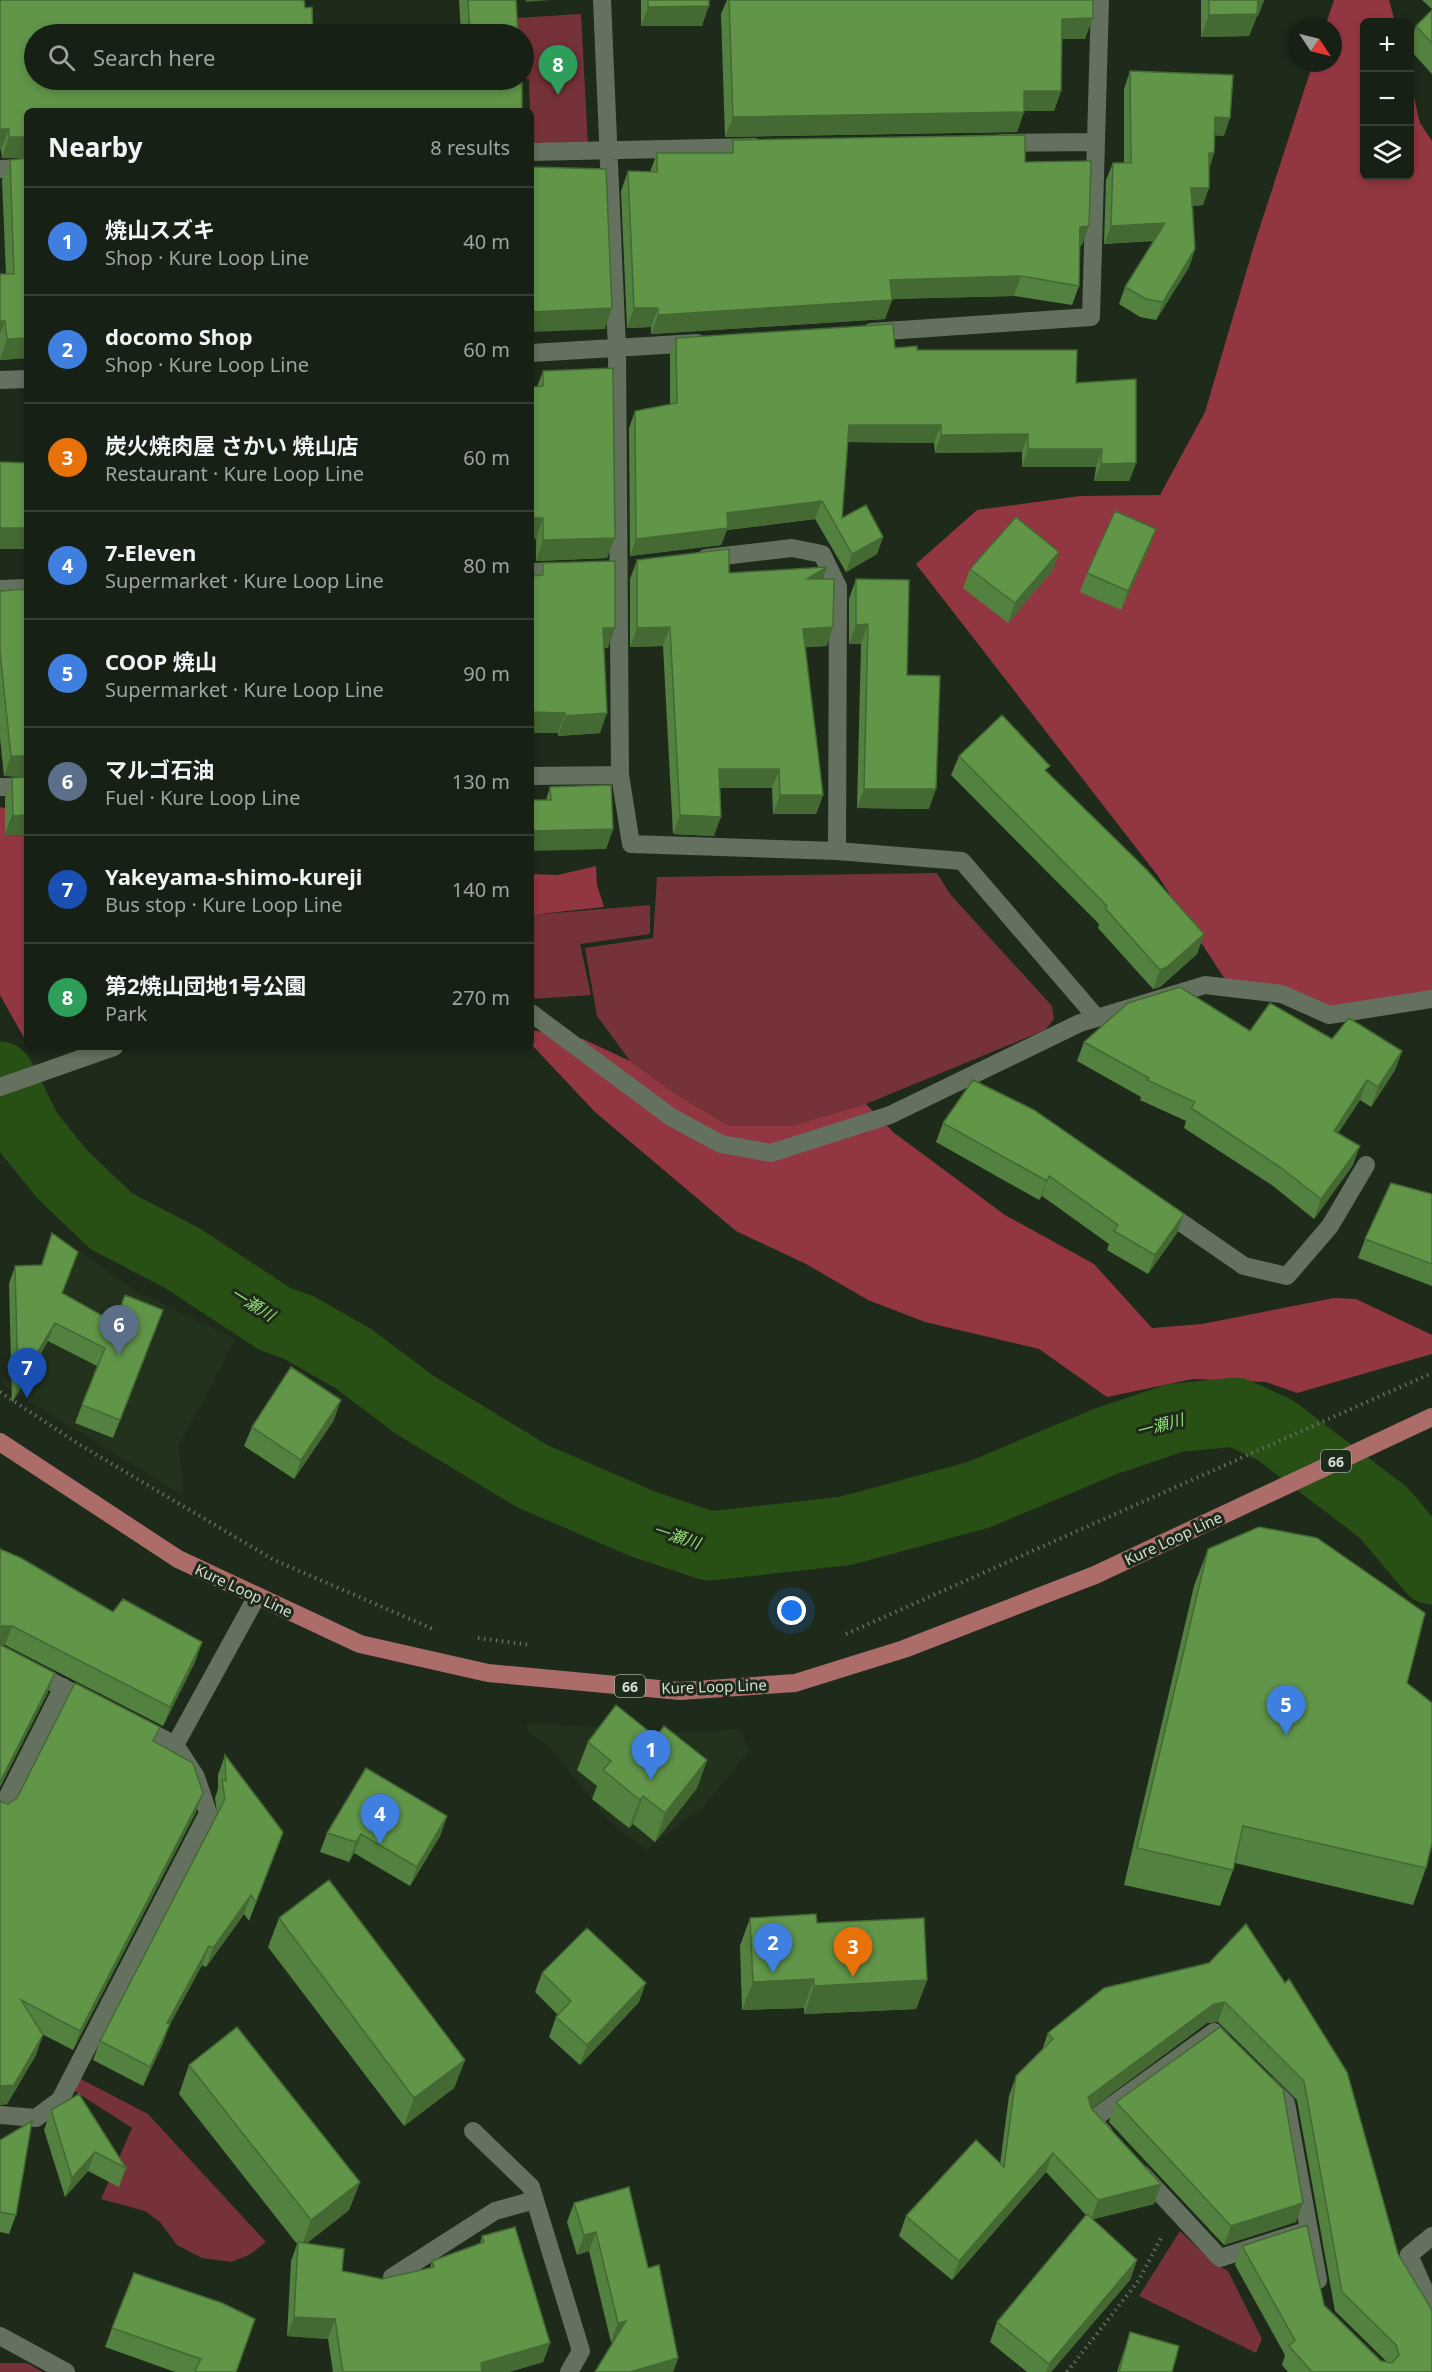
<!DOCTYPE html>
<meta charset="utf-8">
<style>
:root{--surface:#162014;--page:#232d22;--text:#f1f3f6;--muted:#9ea3a0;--line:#353e34;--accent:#f49b9f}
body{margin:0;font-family:"Noto Sans","Noto Sans JP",sans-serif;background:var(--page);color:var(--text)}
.controls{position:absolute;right:18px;top:18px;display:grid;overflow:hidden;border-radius:9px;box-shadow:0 3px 9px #0003}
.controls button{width:54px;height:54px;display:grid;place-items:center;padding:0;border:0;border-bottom:2px solid var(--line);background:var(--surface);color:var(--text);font:30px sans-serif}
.compass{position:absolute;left:1288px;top:18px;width:54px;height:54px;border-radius:50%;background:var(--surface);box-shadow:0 3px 9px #0003;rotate:125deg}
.you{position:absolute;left:792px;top:1611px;width:21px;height:21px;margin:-15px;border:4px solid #fff;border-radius:50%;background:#1a73e8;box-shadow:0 0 0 9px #1a73e833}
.badge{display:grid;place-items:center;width:39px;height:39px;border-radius:50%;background:var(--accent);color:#fff;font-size:20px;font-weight:700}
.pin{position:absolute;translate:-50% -50px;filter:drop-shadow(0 2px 3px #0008)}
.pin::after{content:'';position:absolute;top:32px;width:21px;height:18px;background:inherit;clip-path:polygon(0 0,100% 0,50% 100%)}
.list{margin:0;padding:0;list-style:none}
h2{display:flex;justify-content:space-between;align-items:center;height:78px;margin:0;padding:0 24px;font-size:26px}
h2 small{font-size:20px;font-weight:400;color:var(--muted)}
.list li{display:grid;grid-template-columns:39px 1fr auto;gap:18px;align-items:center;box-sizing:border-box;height:108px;padding:0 24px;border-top:2px solid var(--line)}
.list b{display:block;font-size:22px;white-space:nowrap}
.list p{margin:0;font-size:20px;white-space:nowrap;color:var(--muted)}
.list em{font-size:20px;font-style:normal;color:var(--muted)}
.icon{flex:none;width:33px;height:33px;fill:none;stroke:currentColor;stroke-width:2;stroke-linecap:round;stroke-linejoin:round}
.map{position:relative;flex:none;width:1432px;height:2372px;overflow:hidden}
.search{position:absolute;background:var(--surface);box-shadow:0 3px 9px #0003;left:24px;top:24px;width:510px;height:66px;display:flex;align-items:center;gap:15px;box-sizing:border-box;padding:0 21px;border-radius:33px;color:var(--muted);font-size:22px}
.panel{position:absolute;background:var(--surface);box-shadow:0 3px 9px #0003;left:24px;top:108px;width:510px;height:942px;border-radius:9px}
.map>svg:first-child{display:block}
.built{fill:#22321c}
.green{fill:#763239}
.forest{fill:#923741}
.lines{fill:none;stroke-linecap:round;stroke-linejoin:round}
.river{stroke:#284f14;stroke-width:69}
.path{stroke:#646f61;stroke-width:4;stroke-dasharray:1.5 4.5;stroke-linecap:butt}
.street{stroke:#64715e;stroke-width:18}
.primary{stroke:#ac6c6a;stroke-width:18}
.wall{fill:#53813f}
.shaded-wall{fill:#446933}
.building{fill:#619649;stroke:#446933;stroke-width:1.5}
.labels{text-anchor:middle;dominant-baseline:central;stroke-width:6;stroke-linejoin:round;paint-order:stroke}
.shield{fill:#1e2a1a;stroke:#a0a89c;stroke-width:1.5}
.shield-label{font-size:14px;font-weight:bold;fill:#d7ded4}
.street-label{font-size:15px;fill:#d7ded4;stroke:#1e2a1a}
.water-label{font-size:16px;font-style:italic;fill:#96de78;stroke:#1e2a1a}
</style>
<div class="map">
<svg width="1432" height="2372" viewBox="0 0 1432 2372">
<rect width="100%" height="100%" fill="#1e2a1a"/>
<path class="built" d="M55 1234 134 1290 236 1339 179 1445 184 1496 1 1384 11 1370 9 1284 35 1283 46 1250Z
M528 1723 689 1733 740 1729 749 1751 704 1806 646 1850 609 1821 555 1753 526 1729Z"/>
<path class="green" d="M581 14 588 146 531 150 529 79H524V34H516L515 18Z
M937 873 950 894 1052 1006 1054 1019 1045 1030 866 1104 790 1126H729L679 1096 630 1061 597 1016 585 948 653 938 657 877Z
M650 905V934L580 944 591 995 531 999V915Z
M77 2077 148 2114 266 2242 249 2255 231 2262 202 2258 177 2245 160 2222 145 2211 101 2199 132 2128 73 2090Z
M1180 2231 1214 2263 1228 2271 1262 2339 1256 2353 1139 2296Z
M0 2363H27L43 2372H0Z"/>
<path class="forest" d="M1334 0H1389L1395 22H1364V176H1410V80L1420 123 1432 141V999L1329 1015 1226 981 1158 876 916 564 977 510 1080 496 1160 495 1205 412 1255 242 1313 63H1333V27H1325Z
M0 807 5 808V836L27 835V1043L0 995Z
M596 866 597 885 604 907 531 915V874L558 875Z
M531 1030 583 1039 630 1061 679 1096 729 1126H790L866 1104 893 1132 1005 1215 1094 1264 1152 1328 1202 1324 1334 1298 1356 1299 1432 1335V1354L1297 1393 1266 1382 1193 1379 1107 1397 1039 1349 925 1322 868 1300 806 1264 736 1231 595 1112 531 1044Z"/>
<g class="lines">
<path class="river" d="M0 1076 28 1132 63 1175 111 1221 182 1258 275 1319 298 1327 354 1359 415 1405 532 1476 643 1524 709 1546 845 1531 978 1495 1104 1442 1175 1418 1236 1412 1275 1430 1384 1513 1432 1570"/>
<path class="path" d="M0 1392 80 1445 274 1560 433 1629
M846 1634 1432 1373
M478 1638 530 1645
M1067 2372 1139 2280 1162 2236"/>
<path class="street" d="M602 0 617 349 620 775 631 844 837 851 962 861 1097 1018
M1001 143 1096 142
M531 152 754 147
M0 169 27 168
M871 332 1091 317 1100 0
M531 353 697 343
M0 380 27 379
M706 558 792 548 822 554 838 587 837 851
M531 572 565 571
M0 589 27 588
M531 776 620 775
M0 787H27
M531 1013 671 1117 721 1144 771 1153 890 1115 1080 1023 1205 985 1282 994 1329 1015 1432 999
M0 1087 114 1047
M1160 1208 1244 1266 1287 1276 1330 1226 1366 1165
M0 1655 91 1702
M175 1745 257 1596
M0 1812 63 1687
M1268 2085 1286 2103 1318 2280
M0 2115 36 2118 60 2100 208 1813 196 1777 175 1745 135 1724
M473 2131 531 2187 581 2351 569 2372
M1104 2133 1092 2120 1214 2032 1222 2040
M1143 2175 1220 2258 1309 2230
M1432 2236 1409 2255 1432 2307
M392 2277 495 2211 535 2200
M0 2336 66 2372"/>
<path class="primary" d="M0 1442 178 1559 360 1644 488 1673 680 1691 795 1683 904 1649 1095 1575 1432 1417"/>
</g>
<path class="wall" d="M0 0 27 111 2 158 1 150Z
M459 0H516L518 34H461Z
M641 0H709L702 26H641Z
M727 0H1093L1085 39H1062L1061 91 1054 111H1024L1017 132 725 137 721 14Z
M1201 0H1264L1258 16H1257L1249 36 1201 37Z
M1422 0H1432V9Z
M1432 10V74L1410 50V43L1416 26Z
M1130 71 1224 136 1215 135 1214 153 1209 169 1203 205 1193 206 1195 249 1189 267 1156 320 1140 317 1119 304 1125 287 1154 241 1104 244 1106 180 1113 163H1124V89Z
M733 140 1025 162 1089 226 1082 245 1080 246 1079 286 1072 305 1014 296 892 299 885 319 651 334V327L627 328 621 191 628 171 650 172 657 153H728Z
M27 158V358L0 360V274H6L2 180 10 160Z
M676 338 895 348 917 350 1076 383 1136 463 1129 481H1094L1096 467H1022V452L935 453 934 443 848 442 842 518 883 537 877 554 846 572 815 519 727 530 721 545 630 556 629 428 635 411 670 405V355Z
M543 371 607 558 536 561 537 387Z
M1149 548 1121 610 1080 592 1087 573Z
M1059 552 1052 571 1008 623 963 588 970 569Z
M637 560 729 573 823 579 827 646 805 647 823 795 816 814H773L772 788H720L714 836 673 834 663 646 630 647V579Z
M543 563 608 648H604L600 733 558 736V733H531V576H539Z
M856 579 929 809 857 808 861 644H849V599Z
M27 589V777L4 776 0 738V591Z
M959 756 1047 773 1204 934 1197 954 1160 987 1153 989 1098 928 1099 924 951 775Z
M27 777 5 836V798L12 778Z
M550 787 613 829 606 849 546 800Z
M1250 1031 1332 1039 1402 1051 1395 1070 1371 1107 1360 1100 1338 1133 1353 1165 1314 1219 1273 1186 1184 1128 1186 1121 1140 1100 1141 1097 1077 1061 1084 1042Z
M943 1123 1177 1233 1148 1274 1107 1250 1109 1244 1042 1196 1039 1200 936 1142Z
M1432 1194V1286L1358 1258 1365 1239Z
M52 1233 78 1252 62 1293 115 1323 156 1328 113 1438 75 1423 97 1366 48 1341 12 1403 9 1284 15 1266 41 1265Z
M334 1420 294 1479 244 1446 252 1427Z
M0 1549 113 1612 202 1642 195 1662 163 1726 5 1645H1L48 1692 0 1787Z
M1208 1549 1407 1683 1426 1868 1413 1905 1235 1863 1233 1870 1220 1906 1124 1885 1194 1586Z
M656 1737 707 1760 697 1788 655 1842 633 1824 629 1828 592 1799 597 1786 577 1770 588 1742Z
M154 1742 196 1812 73 2050 42 2034 36 2055 7 2104 0 2105V1800L2 1802 8 1804Z
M225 1755 283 1832 249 1921 244 1914 206 1967 202 1965 169 2026 163 2043 143 2086 93 2060 100 2041 217 1814 215 1798 218 1789V1775Z
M447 1816 440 1836 410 1886 354 1853 349 1862 320 1852 327 1833Z
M279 1918 465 2060 454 2088 404 2126 268 1947Z
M750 1918 817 1923 927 1980 916 2009 804 2014V2008L742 2010 740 1946Z
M1246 1924 1432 2372H1288L1282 2365 1285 2355 1235 2265 1242 2246 1324 2305 1381 2361 1387 2362 1335 2311 1297 2100 1218 2022 1207 2023 1091 2109 1161 2184 1154 2204 1093 2219 1137 2260 1130 2280 1051 2372H1027L990 2342 997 2322 1086 2215 1046 2172 952 2280 899 2236 906 2216 1000 2164 1009 2096 1016 2076 1042 2050 1048 2033 1209 1963Z
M542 1973 639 2002 580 2065 549 2037 556 2017 558 2015 535 1992Z
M189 2065 360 2182 349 2210 307 2243 342 2271 382 2279 430 2268 432 2261 480 2244 482 2236 550 2343 543 2362 509 2372H333L328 2339 287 2336 291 2261 297 2244 179 2094Z
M1116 2102 1296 2222 1224 2245 1109 2122Z
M51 2110 126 2168 119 2187 88 2171 65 2197 44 2130Z
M0 2140 16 2215 9 2234 0 2232Z
M574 2203 648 2268 678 2358 673 2372H595L613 2342H611L589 2251 577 2255 567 2222Z
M112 2328 236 2372H175L105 2347Z
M1130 2332 1172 2372H1117Z"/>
<path class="shaded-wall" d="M526 0H551L525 2Z
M1255 0H1264L1258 16H1257L1249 36 1201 37 1209 15Z
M709 6 702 26H641L648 7Z
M1093 18 1085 39H1055L1062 19Z
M1024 91H1061L1054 111H1016Z
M1024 112 1017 132 725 137 733 117Z
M1215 117 1230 118 1224 136 1209 135Z
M0 129H9L1 150H0Z
M9 137H27V158H2Z
M1209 153H1214L1208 171Z
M1191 188H1209L1203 205 1185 206Z
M1165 223 1159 240 1104 244 1111 226Z
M1089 226 1082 245 1073 246 1080 227Z
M1195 249 1189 267 1156 320 1163 302Z
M1021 276 1014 296 883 299 890 280Z
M892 300 885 319 651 334 658 315Z
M612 308 605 329 531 332V312Z
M634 308H658L651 327 627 328Z
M0 321H5L0 334Z
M27 338V358L0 360 7 339Z
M849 425H941L934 443 843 442Z
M1028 434 1022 452 935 453 941 435Z
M1028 449H1102L1096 467H1022Z
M1136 463 1129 481H1094L1101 464Z
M822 501 815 519 727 530 721 545 630 556 636 539 727 513Z
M531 518H543L536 539H531Z
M0 528H27V549H0Z
M1156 529 1149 548 1121 610 1128 591Z
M883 537 877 554 846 572 852 554Z
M615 538 607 558 536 561 543 540Z
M1059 552 1052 571 1008 623 1015 603Z
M827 567 820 586 807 579Z
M868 624 861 644H849L856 625Z
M670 627 663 646 630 647 637 628Z
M833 627 827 646 796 648 803 629Z
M603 628H615L608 648H596Z
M531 712 565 713 558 733H531Z
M607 713 600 733 558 736 565 716Z
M11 756H27V777L4 776Z
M719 769H779L772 788H712Z
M864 789H936L929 809 857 808Z
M780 795H823L816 814H773Z
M27 815V835L5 836 13 816Z
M680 815 721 817 714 836 673 834Z
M613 829 606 849 531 851V831Z
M1204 934 1197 954 1160 987 1153 989 1160 970Z
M1402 1051 1395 1070 1371 1107 1378 1087Z
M1367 1080 1360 1100 1327 1150 1334 1131Z
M1360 1146 1353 1165 1314 1219 1321 1199Z
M1049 1176 1042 1196 1039 1200 1047 1181Z
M1184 1214 1177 1233 1148 1274 1155 1255Z
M55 1323 48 1341 12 1403 18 1385Z
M341 1400 334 1420 294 1479 301 1460Z
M1 1626H12L5 1645H0V1628Z
M202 1642 195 1662 163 1726 170 1707Z
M55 1673 48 1692 0 1787V1782Z
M707 1760 697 1788 655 1842 665 1813Z
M203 1793 196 1812 73 2050 80 2031Z
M643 1796 633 1824 629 1828 640 1800Z
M447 1816 440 1836 410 1886 417 1867Z
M361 1834 354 1853 349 1862 356 1842Z
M251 1895 244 1914 206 1967 213 1948Z
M209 1946 202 1965 169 2026 163 2043 143 2086 167 2023Z
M814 1979 804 2008 742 2010 753 1982Z
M927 1980 916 2009 804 2014 814 1986Z
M646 1983 639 2002 580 2065 587 2045Z
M1225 2002 1218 2022 1207 2023 1081 2116 1088 2097 1214 2004Z
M43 2035 36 2055 7 2104 0 2105V2087Z
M465 2060 454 2088 404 2126 414 2098Z
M95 2152 88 2171 65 2197 72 2178Z
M1053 2153 1046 2172 952 2280 959 2261Z
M360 2182 349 2210 301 2248 311 2220Z
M1161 2184 1154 2204 1091 2220 1098 2200Z
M1303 2203 1296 2222 1224 2245 1231 2226Z
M596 2232 589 2251 577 2255 584 2235Z
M1137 2260 1130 2280 1051 2372H1046L1049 2364Z
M294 2317 335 2319 328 2339 287 2336Z
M626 2321 619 2340 611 2342 618 2323Z
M550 2343 543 2362 509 2372H478L481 2363Z
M678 2358 673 2372H630Z"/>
<path class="building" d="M0 0H304L305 8 312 7 313 34H34V80H522V111H27V137H9V129H0Z
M468 0H516L518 34H470Z
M648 0H709V6L648 7Z
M729 0H1093V18L1062 19 1061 91H1024V112L733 117Z
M1209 0H1258L1257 14 1209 15Z
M1432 10V43L1416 26Z
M1130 71 1233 75 1230 118 1215 117 1214 153H1209V188H1191L1195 249 1163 302 1146 299 1125 287 1165 223 1111 226 1113 163H1131Z
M1025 135V162L1091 161 1089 226 1080 227 1079 286 1021 276 890 280 892 300 658 315V308H634L628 171 657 172V153H733V140Z
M27 158V338L7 339 5 321H0V274H14L10 160Z
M531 167 606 169 612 308 531 312Z
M893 324 895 348 917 346V350H1077L1076 383 1136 379V463L1101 464 1102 449H1028V434L941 435V425H849L842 518 866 505 883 537 852 554 822 501 727 513 728 528 636 539 635 411 677 403 676 338Z
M613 368 615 538 543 540V518H531V387L543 386V371Z
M0 462 27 463V528H0Z
M1115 511 1156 529 1128 591 1087 573Z
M1016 517 1059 552 1015 603 970 569Z
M729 549V573L827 567 807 579H834L833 627 803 629 823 795H780L779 769H719L721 817 680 815 670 627 637 628V560Z
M615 561V628H603L607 713 565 716V713L531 712V576L543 575V563Z
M856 579 909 580 907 675 940 676 936 789H864L868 624 856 625Z
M27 589V756H11L0 651V591Z
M1002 715 1050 766 1045 770 1147 870 1204 934 1167 967 1160 970 1105 908 1107 906 959 756Z
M27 777V815L13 816 12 778Z
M611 785 613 829 531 831V800H551L550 787Z
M1180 987 1250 1031 1270 1003 1332 1039 1349 1018 1402 1051 1378 1087 1367 1080 1334 1131 1360 1146 1321 1199 1280 1167 1191 1108 1195 1102 1147 1080 1149 1078 1084 1042 1128 1003Z
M973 1080 1034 1110 1184 1214 1155 1255 1114 1231 1118 1225 1049 1176 1047 1181 943 1123Z
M1391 1183 1432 1194V1264L1365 1239Z
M52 1233 78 1252 62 1293 115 1323 125 1295 163 1310 120 1420 82 1405 105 1348 55 1323 18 1385 15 1266 42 1265Z
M291 1367 341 1400 301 1460 252 1427Z
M1259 1527 1317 1538 1425 1613 1407 1683 1432 1703V1843L1426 1868 1243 1826 1233 1870 1137 1848 1208 1549Z
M0 1549 21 1558 113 1612 123 1599 202 1642 170 1707 12 1626H1L0 1628Z
M0 1643 1 1645 55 1673 0 1782Z
M75 1683 160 1727 153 1741 193 1763 203 1793 80 2031 21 2000 43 2035 14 2085 2 2086 0 2087V1800L2 1802 8 1804 17 1798Z
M616 1705 656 1737 664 1726 707 1760 665 1813 643 1796 640 1800 603 1770 611 1761 588 1742Z
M225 1755 283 1832 256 1902 251 1895 213 1948 209 1946 167 2023 170 2024 150 2067 100 2041 225 1799 222 1779 226 1781Z
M366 1768 447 1816 417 1867 361 1834 356 1842 327 1833Z
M329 1880 465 2060 414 2098 279 1918Z
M816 1914 817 1923 924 1918 927 1980 814 1986V1979L753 1982 750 1918Z
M1246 1924 1285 1983 1289 1979 1347 2072 1398 2254 1432 2310V2372H1312L1289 2346 1295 2340 1242 2246 1307 2225 1324 2305 1381 2361 1392 2363 1399 2355 1396 2345 1342 2292 1304 2081 1225 2002 1214 2004 1088 2097 1091 2108 1161 2184 1098 2200 1053 2153 959 2261 906 2216 976 2140 1004 2167 1016 2076 1053 2039 1048 2033 1104 1988 1209 1963Z
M587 1928 646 1983 587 2045 556 2017 571 2001 542 1973Z
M237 2027 360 2182 311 2220 189 2065Z
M1220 2027 1283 2089 1303 2203 1231 2226 1116 2102Z
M79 2094 126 2168 95 2152 72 2178 51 2110Z
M32 2121 16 2215 0 2212V2140Z
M629 2187 648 2268 659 2265 678 2358 630 2372H595L626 2321 618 2323 596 2232 584 2235 574 2203Z
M1087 2214 1137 2260 1049 2364 997 2322Z
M515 2227 550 2343 481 2363 482 2372H343L335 2319 294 2317 298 2242 344 2249 342 2271 382 2279 434 2267 432 2261 484 2242 482 2236Z
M134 2273 222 2303 255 2319 236 2372H198L195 2371 201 2359 112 2328Z
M1130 2332 1179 2346 1172 2372H1119Z"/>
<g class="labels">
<g class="shield">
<rect x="1321" y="1450" width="30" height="22" rx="4.5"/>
<rect x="615" y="1675" width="30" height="22" rx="4.5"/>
</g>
<g class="shield-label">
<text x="1336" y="1461">66</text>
<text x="630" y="1686">66</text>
</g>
<g class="street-label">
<text transform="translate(1173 1538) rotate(-25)">Kure Loop Line</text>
<text transform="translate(244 1590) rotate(25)">Kure Loop Line</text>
<text transform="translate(714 1686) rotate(-2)">Kure Loop Line</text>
</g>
<g class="water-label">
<text transform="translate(253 1304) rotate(32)">一瀬川</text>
<text transform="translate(1160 1425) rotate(-15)">一瀬川</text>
<text transform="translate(677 1536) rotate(18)">一瀬川</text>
</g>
</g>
</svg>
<div class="controls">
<button>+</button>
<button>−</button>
<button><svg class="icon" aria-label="layers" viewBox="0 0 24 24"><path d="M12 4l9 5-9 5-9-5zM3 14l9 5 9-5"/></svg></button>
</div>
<svg class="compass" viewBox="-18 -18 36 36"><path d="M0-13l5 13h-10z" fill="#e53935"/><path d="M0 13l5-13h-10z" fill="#9ea3a0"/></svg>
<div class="you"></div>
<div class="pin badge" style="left:651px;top:1780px;background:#3f7fe0">1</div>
<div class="pin badge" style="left:773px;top:1973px;background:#3f7fe0">2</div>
<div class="pin badge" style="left:853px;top:1977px;background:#e8710a">3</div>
<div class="pin badge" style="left:380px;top:1844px;background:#3f7fe0">4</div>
<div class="pin badge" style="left:1286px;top:1735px;background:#3f7fe0">5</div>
<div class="pin badge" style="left:119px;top:1355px;background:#5c6f8a">6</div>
<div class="pin badge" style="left:27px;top:1398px;background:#1a4fb4">7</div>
<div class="pin badge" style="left:558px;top:95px;background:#2e9e5b">8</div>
<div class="search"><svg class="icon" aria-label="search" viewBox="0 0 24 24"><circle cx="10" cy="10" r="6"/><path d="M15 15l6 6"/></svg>Search here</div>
<section class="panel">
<h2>Nearby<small>8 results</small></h2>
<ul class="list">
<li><span class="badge" style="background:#3f7fe0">1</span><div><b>焼山スズキ</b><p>Shop · Kure Loop Line</p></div><em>40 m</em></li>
<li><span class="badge" style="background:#3f7fe0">2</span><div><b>docomo Shop</b><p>Shop · Kure Loop Line</p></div><em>60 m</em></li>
<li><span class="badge" style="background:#e8710a">3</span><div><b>炭火焼肉屋 さかい 焼山店</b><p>Restaurant · Kure Loop Line</p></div><em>60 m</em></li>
<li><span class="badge" style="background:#3f7fe0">4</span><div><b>7-Eleven</b><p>Supermarket · Kure Loop Line</p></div><em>80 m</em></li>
<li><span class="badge" style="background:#3f7fe0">5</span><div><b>COOP 焼山</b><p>Supermarket · Kure Loop Line</p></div><em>90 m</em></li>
<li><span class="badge" style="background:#5c6f8a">6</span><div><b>マルゴ石油</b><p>Fuel · Kure Loop Line</p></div><em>130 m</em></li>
<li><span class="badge" style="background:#1a4fb4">7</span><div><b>Yakeyama-shimo-kureji</b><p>Bus stop · Kure Loop Line</p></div><em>140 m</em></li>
<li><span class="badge" style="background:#2e9e5b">8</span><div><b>第2焼山団地1号公園</b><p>Park</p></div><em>270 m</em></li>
</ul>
</section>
</div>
